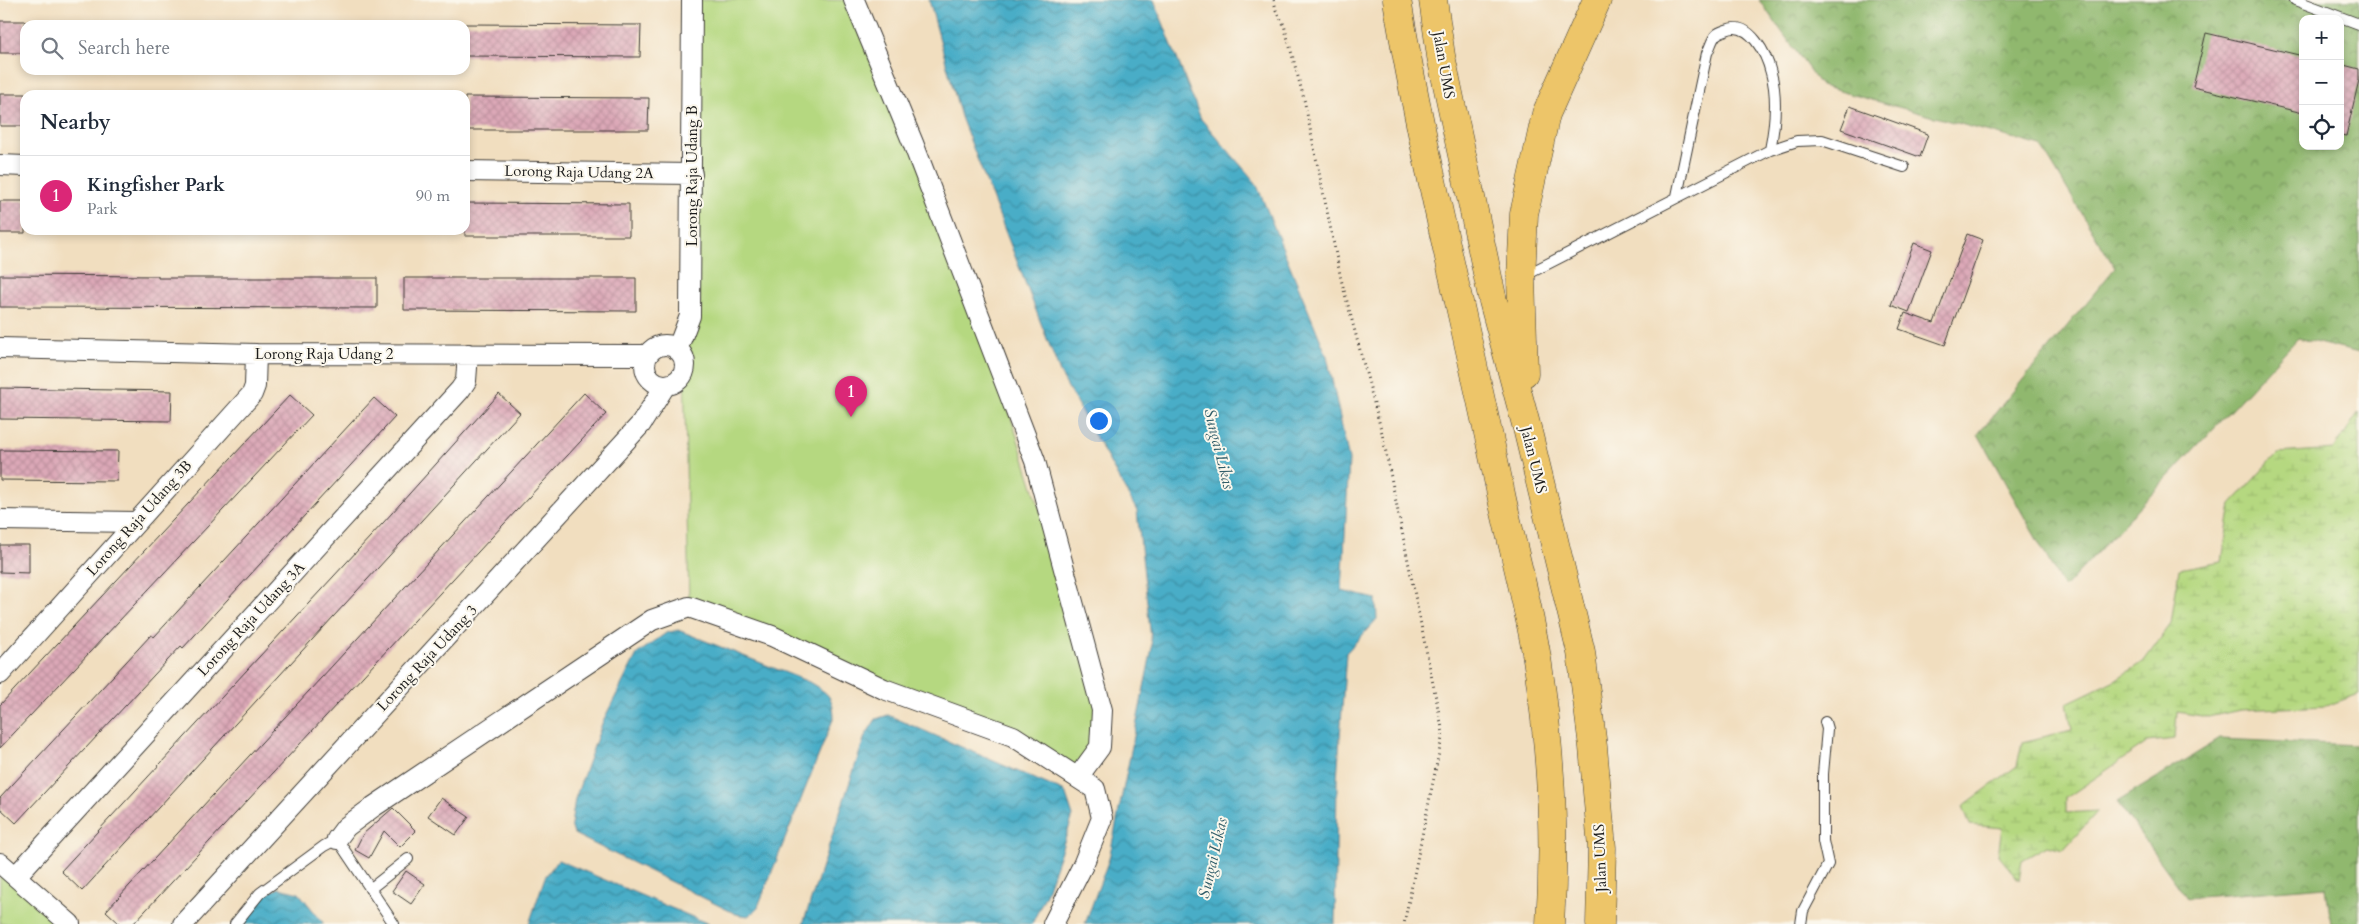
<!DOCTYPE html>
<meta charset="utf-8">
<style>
:root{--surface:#fff;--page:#f2f2f3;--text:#1f2937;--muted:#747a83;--line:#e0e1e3;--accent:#db2777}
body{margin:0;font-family:Cardo,serif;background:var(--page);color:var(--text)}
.controls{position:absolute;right:15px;top:15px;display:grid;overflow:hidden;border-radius:10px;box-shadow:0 2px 8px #0003}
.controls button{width:45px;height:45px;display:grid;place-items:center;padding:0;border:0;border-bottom:1px solid var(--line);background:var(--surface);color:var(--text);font:25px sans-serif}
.you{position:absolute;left:1098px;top:420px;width:18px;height:18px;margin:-12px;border:4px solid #fff;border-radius:50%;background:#1a73e8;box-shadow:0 0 0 8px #1a73e833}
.badge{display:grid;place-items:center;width:32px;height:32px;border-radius:50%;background:var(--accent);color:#fff;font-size:16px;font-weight:700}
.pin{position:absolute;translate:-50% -41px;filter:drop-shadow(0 1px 2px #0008)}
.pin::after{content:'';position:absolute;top:26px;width:18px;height:15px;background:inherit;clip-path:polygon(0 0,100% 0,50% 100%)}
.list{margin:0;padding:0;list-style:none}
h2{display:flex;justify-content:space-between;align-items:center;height:65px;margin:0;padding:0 20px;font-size:21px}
h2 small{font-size:16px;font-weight:400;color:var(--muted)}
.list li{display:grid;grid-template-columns:32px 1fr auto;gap:15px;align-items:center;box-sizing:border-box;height:80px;padding:0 20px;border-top:1px solid var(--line)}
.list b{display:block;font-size:19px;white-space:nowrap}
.list p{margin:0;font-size:16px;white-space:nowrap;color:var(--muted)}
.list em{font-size:16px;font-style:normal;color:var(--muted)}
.icon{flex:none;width:28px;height:28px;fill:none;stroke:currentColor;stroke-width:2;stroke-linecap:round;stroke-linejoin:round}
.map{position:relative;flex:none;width:2359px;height:924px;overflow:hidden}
.search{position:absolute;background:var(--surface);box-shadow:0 2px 8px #0003;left:20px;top:20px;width:450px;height:55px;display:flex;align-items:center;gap:12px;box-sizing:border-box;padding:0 18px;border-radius:15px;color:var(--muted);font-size:19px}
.panel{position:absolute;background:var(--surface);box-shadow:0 2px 8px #0003;left:20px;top:90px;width:450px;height:145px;border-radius:15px}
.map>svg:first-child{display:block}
.green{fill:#b5d880;stroke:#687a4e}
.forest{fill:url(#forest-crowns);stroke:#566a45;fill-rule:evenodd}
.wetland{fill:url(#wetland-marsh);stroke:#687a4e}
.water{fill:url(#water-waves);stroke:#326472}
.building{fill:url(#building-cross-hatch)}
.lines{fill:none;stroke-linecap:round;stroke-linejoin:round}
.lane-casing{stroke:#3c3934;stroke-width:12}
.street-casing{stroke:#3c3934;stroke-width:22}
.highway-casing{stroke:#3c3934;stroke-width:29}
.path{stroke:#3c3934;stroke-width:3;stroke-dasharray:1 4;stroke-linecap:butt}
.lane{stroke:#fff;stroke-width:10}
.street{stroke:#fff;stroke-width:20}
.highway{stroke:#edc569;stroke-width:28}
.labels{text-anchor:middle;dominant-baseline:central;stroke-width:4;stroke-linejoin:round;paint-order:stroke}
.street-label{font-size:15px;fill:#1c1c1c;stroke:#fbf7ec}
.water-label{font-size:16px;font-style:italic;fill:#305d69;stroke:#fbf7ec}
</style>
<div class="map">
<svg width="2359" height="924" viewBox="0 0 2359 924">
<defs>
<pattern id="forest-crowns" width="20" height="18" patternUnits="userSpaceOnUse" patternTransform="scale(1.25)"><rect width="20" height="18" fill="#90b86e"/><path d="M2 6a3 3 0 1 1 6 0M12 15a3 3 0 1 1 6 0" fill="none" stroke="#75955a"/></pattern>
<pattern id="wetland-marsh" width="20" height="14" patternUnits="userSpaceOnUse" patternTransform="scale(1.25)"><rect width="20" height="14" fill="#b5d880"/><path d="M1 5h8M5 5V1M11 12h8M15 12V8" fill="none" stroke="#9bb96e"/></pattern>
<pattern id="water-waves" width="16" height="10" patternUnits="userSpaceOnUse" patternTransform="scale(1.25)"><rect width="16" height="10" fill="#48adc7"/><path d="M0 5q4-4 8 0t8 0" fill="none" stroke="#3b8ca1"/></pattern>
<pattern id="building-cross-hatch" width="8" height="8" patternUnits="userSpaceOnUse" patternTransform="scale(1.25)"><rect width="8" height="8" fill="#dca8b7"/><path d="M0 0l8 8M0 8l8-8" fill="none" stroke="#bc909d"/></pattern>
</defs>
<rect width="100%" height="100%" fill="#fbf7ec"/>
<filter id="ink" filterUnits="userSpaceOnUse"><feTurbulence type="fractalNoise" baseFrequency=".02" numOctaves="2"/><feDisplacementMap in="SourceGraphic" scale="10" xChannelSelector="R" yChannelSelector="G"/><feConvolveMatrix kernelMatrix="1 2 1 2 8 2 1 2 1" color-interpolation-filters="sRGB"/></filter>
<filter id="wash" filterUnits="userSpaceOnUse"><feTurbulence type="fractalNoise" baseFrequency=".0096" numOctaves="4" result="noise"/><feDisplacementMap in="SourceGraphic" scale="20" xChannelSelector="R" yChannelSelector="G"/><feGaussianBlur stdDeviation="1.12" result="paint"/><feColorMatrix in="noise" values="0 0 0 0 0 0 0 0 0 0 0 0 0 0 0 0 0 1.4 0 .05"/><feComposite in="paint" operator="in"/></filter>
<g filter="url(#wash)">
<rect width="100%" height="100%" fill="#f1debf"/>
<path class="green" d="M692 0H854L981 323 1093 677 1100 747 1078 777 1013 736 689 607 684 360 677 350 690 316Z
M0 863 70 924H0Z"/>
<path class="forest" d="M1759 0H2359V353L2298 338 2064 588 1978 434 2115 268 2041 146 1821 86ZM2303 19H2340V146H2303Z
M2220 739 2359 745V924H2331L2326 887 2187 898 2117 802Z"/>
<path class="wetland" d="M2359 412V694L2326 706 2240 710 2208 717 2177 712 2175 739 2148 742 2066 798V813L2098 811 2063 850 2047 846 2022 860 2019 880 1998 855 2002 828 1970 825 1963 806 2017 766 2022 742 2072 730 2067 703 2115 680 2144 661 2171 624 2179 569 2222 561 2231 504 2278 453 2334 449Z"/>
<path class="water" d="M929 0H1154L1201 119 1256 183 1327 356 1349 460 1342 591 1376 599 1377 619 1346 653 1337 780 1335 924H1085L1109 859 1152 648 1137 511 1061 375 961 117Z
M678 630 809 682C827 693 833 695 834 717L757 909 748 916 736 914 574 834 571 825 575 799 603 721 637 654 666 633Z
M888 715 1065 792 1073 816 1046 894 1032 924H803L865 736 876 719Z
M558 860 709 924H529L545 877Z
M279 888 299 893 324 924H240L265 894Z"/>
<g id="blocks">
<path class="building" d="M0 21H25V53H0Z
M465 24 641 25 640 57 465 56Z
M2206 33 2303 56V113L2193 87Z
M2340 64 2359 69V80L2346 136 2340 135Z
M0 94H25V126H0Z
M465 97 649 98 648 130H465Z
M1850 106 1928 134 1920 157 1841 129Z
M0 201H25V233H0Z
M465 203 629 204V236H465Z
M1967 234 1983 240 1945 345 1899 329 1905 313 1934 323Z
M1914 243 1932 250 1909 312 1891 305Z
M0 275 158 276V278H377V308L0 307Z
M404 278H636V311L404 310Z
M0 388 172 391 171 421 0 419Z
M584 393 606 414 133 924H120L106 911Z
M499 394 520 413 82 891 61 871 383 523Z
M290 395 312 415 0 748V705Z
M374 398 395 417 183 648 181 646 16 823 0 808V798L151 635 154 637Z
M0 450 118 451 117 481 0 480Z
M0 545H29V573L0 572Z
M441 798 469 817 456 835 428 816Z
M393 808 416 831 400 847 384 831 369 858 355 850 363 834Z
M406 871 425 884 411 904 392 891Z"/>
</g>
</g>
<g filter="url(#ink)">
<use href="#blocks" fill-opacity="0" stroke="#3c3934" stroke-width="1"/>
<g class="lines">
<g class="lane-casing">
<path id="lane" d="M2295 0 2359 24
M1677 196 1707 53C1710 48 1712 39 1716 35 1718 33 1723 31 1726 30 1750 19 1767 56 1771 73 1778 98 1775 125 1770 150
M1524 276 1770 150 1797 141 1822 140 1904 167
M370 889 408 859
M235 924 260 893 324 846 337 839 394 924
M1801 924 1803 911 1828 864 1823 841V774L1827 729 1825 722"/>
</g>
<g class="street-casing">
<path id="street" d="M854 0 913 143 1035 461 1102 710 1100 747 1078 777
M0 165 25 166
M465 171 692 174
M645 365a20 20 0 1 1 40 0a20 20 0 1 1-40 0Z
M0 348 256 354 647 355
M677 350 690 316 692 0
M0 520 136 522
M0 674 252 394 255 386 256 354
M337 839 346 827 373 807 652 620 689 607 772 636 884 689 1013 736 1095 789 1102 818 1083 865 1053 924
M0 863 70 924
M16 876 460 390 466 381 468 354
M183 924 641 424 665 386"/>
</g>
<g class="highway-casing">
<path id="highway" d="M1397 0C1425 168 1468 332 1502 499 1514 554 1530 609 1538 665 1551 752 1556 837 1550 924
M1433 0 1441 56 1493 301 1527 428 1581 652 1593 747 1602 848 1600 924
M1524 373 1521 278 1524 214 1546 114 1597 0"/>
</g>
<path class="path" d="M1274 0 1276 10 1284 25 1304 99 1341 279 1382 433 1443 733 1404 924"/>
<use href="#lane" class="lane"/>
<use href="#street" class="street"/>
<use href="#highway" class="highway"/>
</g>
</g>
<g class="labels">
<g class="street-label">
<text transform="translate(1444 65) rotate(80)">Jalan UMS</text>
<text transform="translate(579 172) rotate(1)">Lorong Raja Udang 2A</text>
<text transform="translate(692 176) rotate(-90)">Lorong Raja Udang B</text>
<text x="324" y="354">Lorong Raja Udang 2</text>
<text transform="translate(1534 460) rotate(76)">Jalan UMS</text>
<text transform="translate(139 518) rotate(-48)">Lorong Raja Udang 3B</text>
<text transform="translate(251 619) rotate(-47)">Lorong Raja Udang 3A</text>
<text transform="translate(427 658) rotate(-47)">Lorong Raja Udang 3</text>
<text transform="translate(1600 858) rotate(-92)">Jalan UMS</text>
</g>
<g class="water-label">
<text transform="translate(1219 449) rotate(76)">Sungai Likas</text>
<text transform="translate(1213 858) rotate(-77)">Sungai Likas</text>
</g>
</g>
</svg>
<div class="controls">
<button>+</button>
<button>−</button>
<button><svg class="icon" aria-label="locate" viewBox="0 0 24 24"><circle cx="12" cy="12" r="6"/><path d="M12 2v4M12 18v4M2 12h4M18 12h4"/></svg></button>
</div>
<div class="you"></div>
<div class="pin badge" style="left:851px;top:417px">1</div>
<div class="search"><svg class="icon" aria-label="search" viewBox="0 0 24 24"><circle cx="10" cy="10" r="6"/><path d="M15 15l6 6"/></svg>Search here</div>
<section class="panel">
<h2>Nearby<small></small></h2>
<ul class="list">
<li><span class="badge">1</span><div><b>Kingfisher Park</b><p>Park</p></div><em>90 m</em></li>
</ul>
</section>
</div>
